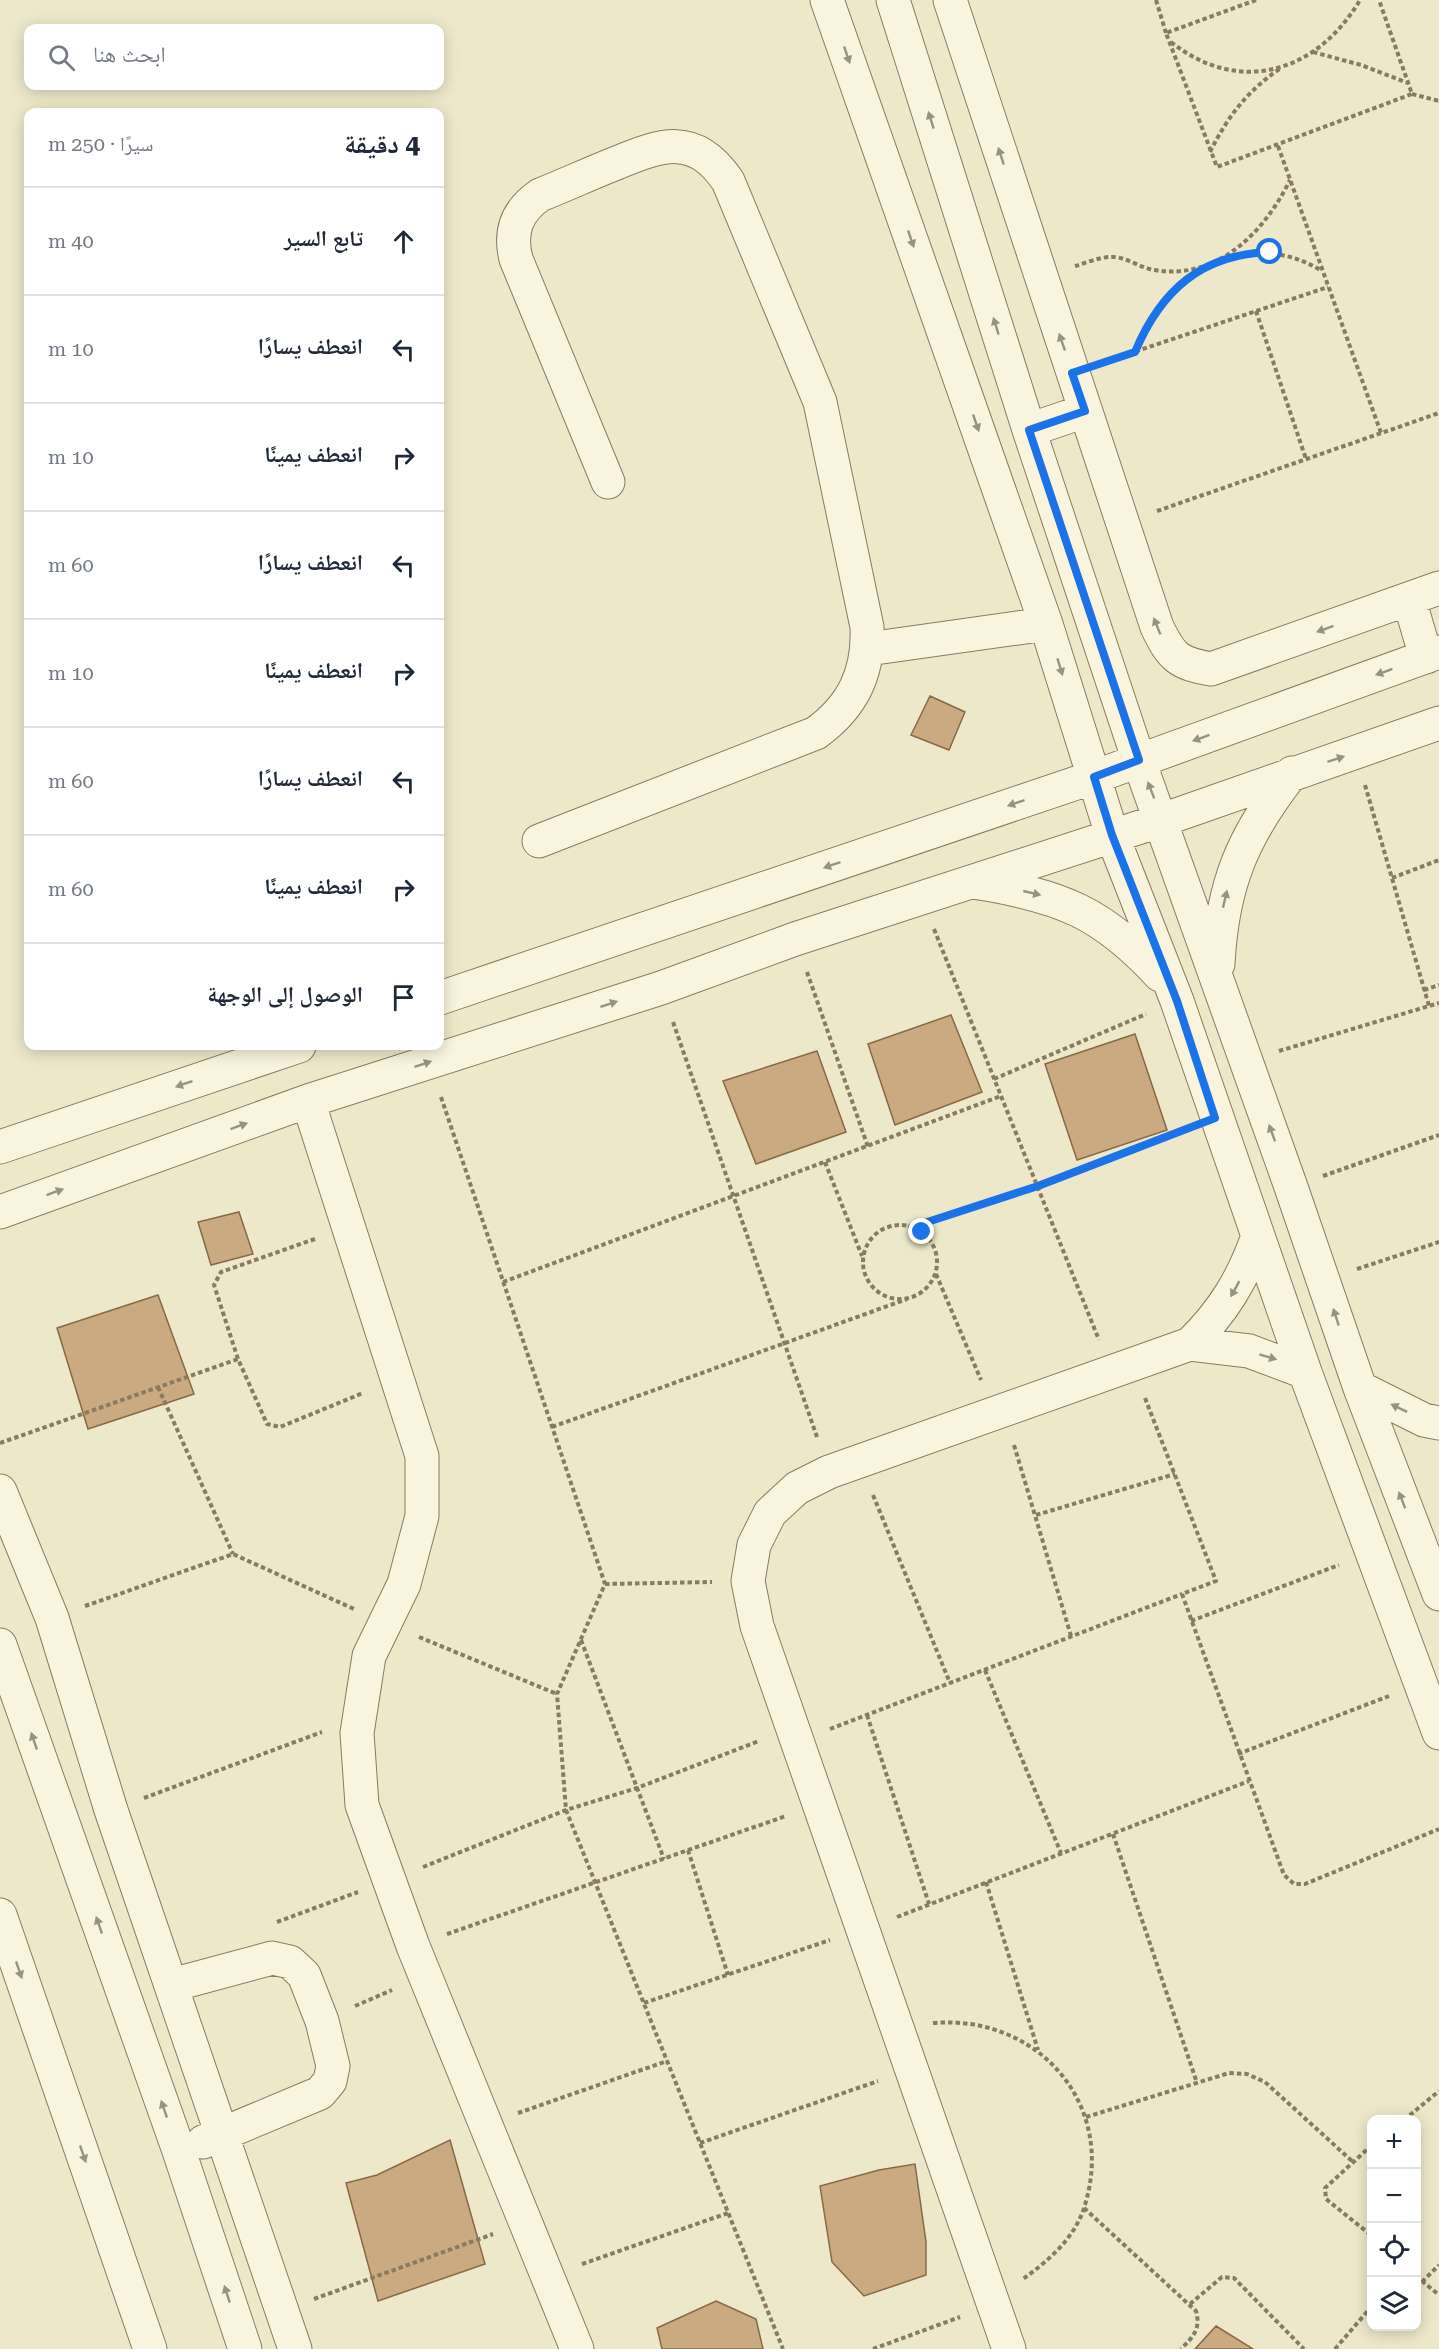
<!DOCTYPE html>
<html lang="ar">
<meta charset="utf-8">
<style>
:root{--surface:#fff;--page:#f2f2f3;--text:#1f2937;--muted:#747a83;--line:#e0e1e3}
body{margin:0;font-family:"Roboto Serif","Noto Naskh Arabic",serif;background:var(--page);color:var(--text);direction:rtl}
.controls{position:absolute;right:18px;bottom:18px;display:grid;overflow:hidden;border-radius:12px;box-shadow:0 3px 15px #0003}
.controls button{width:54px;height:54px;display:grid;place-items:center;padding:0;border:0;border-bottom:2px solid var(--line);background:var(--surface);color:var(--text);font:30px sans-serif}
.stop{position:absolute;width:18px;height:18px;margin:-14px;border:4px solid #1a73e8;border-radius:50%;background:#fff}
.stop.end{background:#1a73e8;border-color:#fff;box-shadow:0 2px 6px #0008}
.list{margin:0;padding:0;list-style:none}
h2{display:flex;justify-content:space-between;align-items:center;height:78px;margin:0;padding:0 24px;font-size:26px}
h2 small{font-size:20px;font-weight:400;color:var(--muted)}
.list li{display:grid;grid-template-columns:39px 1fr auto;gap:18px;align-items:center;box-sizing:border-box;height:108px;padding:0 24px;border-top:2px solid var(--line)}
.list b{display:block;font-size:22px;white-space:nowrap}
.list em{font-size:20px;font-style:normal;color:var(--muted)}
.icon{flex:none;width:33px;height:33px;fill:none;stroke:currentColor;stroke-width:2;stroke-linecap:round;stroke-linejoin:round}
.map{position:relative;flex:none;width:1439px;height:2349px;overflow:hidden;direction:ltr}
.search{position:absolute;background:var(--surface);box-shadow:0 3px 15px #0003;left:24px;top:24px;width:420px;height:66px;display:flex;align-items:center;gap:15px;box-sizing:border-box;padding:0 21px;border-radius:12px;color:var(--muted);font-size:22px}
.panel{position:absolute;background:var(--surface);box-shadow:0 3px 15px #0003;left:24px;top:108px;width:420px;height:942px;border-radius:12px;direction:rtl}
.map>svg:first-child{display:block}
.building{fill:#c9aa81;stroke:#876946;stroke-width:1.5}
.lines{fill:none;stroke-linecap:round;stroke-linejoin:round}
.minor-casing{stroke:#897b5f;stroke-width:35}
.path{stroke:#897b5f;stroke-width:4;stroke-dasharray:4.5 3;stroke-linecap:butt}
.minor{stroke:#f8f4dd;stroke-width:33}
.oneway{fill:#99927f}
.route{stroke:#1a73e8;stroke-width:8}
</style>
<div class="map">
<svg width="1439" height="2349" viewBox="0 0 1439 2349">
<rect width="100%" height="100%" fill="#ede8c9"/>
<path class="building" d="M930 696 965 712 949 750 911 735Z
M951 1015 982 1092 895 1125 868 1044Z
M1135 1034 1167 1130 1077 1160 1045 1064Z
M817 1051 846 1132 756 1164 723 1081Z
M239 1212 253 1254 211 1265 198 1222Z
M158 1295 194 1394 88 1429 57 1328Z
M450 2140 485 2264 378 2301 346 2183 377 2175Z
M915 2164 926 2242V2275L864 2296 832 2262 820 2186 879 2170Z
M716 2301 756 2319 763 2349H662L657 2328Z
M1216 2326 1253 2349H1195Z"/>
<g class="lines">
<g class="minor-casing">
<path id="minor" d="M827 0 1046 624 1112 835 1177 1001 1305 1372 1439 1733
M893 0 1029 430 1139 761 1291 1187 1360 1388 1439 1594
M950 0 1157 627C1172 658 1178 663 1211 669L1439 588
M1029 430 1085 411
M1409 599 1426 657
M868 649 1046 624
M539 841 816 733C853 706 869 673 867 627L820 402 728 181C694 131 661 145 614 164 589 174 565 185 540 195 517 211 509 231 516 259L608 482
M979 883C1061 896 1103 913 1160 975
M1218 964C1222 885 1243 835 1292 773
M440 998 1094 777 1439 652
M308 1101 422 1456V1516L404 1584 369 1656 357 1733 362 1805 413 1946 577 2349
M0 1147 299 1046
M0 1212 308 1101 661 988 795 939 1162 820 1439 723
M1190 1344C1223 1312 1243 1279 1258 1236
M1360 1388 1424 1420 1439 1423
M0 1491 52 1618 111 1810 295 2349
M0 1645 179 2151 245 2349
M0 1915 150 2349
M172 1985 272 1958 290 1962 304 1975 322 2021 333 2066 330 2081 320 2093 203 2142
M1009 2349 757 1626 748 1581 754 1545 770 1513 797 1488 829 1472 1190 1344 1249 1351 1305 1372"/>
</g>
<path class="path" d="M1156 0 1166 33
M1256 0 1166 33 1217 167 1412 94 1379 0
M1171 42C1239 96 1317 73 1360 0
M1313 52 1361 65 1408 83
M1412 94 1439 101
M1278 146 1381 433
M1210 152C1228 116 1248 90 1281 68
M1221 260C1258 249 1289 251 1322 271
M1075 266C1086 263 1099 257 1111 257 1125 256 1140 268 1154 270 1218 281 1265 231 1290 180
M1256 311 1306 459
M1135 351C1150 314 1172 287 1206 266
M1107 361 1328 287
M1157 511 1439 413
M1365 785 1429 1006
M1392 878 1439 860
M934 929 1099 1340
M807 972 868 1147
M1424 990 1439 985
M673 1022 817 1437
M1279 1051 1439 1003
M994 1079 1146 1014
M441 1097 605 1584 557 1694 566 1810 783 2349
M825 1162 862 1256
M1323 1176 1439 1135
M863 1262a37 37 0 1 1 74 0a37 37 0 1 1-74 0Z
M912 1227 1038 1186 1185 1129
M315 1239 221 1272 214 1285 238 1359 267 1424 280 1427 363 1393
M1357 1269 1439 1242
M936 1274 981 1380
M503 1282 1001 1096
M158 1387 233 1554
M1145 1398 1216 1581 1182 1594 1284 1875 1294 1884H1305L1439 1829
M552 1427 907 1299
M0 1443 238 1359
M1014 1445 1071 1636
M873 1495 950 1683
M1036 1515 1175 1474
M605 1584 712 1582
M85 1606 233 1554 354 1609
M1191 1621 1339 1565
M419 1637 557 1694
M581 1640 664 1859
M985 1670 1061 1853
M867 1715 929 1904
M830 1729 1182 1594
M1238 1754 1389 1696
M144 1798 322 1732
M1113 1834 1196 2080
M688 1850 728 1975
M423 1867 566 1810 637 1788 759 1741
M986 1882 1038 2050
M897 1917 1249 1781
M277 1922 358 1892
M447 1934 786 1816
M644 2003 830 1940
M355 2006 392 1990
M933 2023C1037 2014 1118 2104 1084 2208 1074 2239 1048 2261 1023 2279
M518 2113 667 2061
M1086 2117 1229 2073 1247 2074 1265 2082 1352 2161
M1404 2120 1439 2091
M700 2143 878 2081
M1372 2145 1325 2188 1326 2199 1372 2236
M1084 2208 1196 2311C1201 2329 1193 2337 1181 2349
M582 2264 728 2213
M1416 2276 1439 2295
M1422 2282 1439 2265
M314 2299 493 2234
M1190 2304 1222 2277 1234 2278 1304 2349
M873 2349 960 2317
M1335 2349 1372 2306"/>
<use href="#minor" class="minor"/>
</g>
<defs><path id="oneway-solid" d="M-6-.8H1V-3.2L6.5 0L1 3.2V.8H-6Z" transform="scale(1.5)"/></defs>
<g class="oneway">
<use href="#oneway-solid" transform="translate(847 55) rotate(71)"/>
<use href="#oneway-solid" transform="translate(931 120) rotate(-107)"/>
<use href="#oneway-solid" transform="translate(1001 156) rotate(-108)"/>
<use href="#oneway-solid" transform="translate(911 239) rotate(71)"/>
<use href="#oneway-solid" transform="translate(996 326) rotate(-107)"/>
<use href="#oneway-solid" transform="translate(1062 342) rotate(-109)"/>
<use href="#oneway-solid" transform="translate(976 423) rotate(71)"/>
<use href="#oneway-solid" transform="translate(1157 626) rotate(-112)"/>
<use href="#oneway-solid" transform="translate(1325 629) rotate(160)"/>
<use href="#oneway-solid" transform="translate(1060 667) rotate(73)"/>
<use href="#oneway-solid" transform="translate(1384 672) rotate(160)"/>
<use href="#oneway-solid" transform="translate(1201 738) rotate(160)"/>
<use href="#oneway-solid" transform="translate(1336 759) rotate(-18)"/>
<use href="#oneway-solid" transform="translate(1151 790) rotate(-111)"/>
<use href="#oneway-solid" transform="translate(1016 803) rotate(161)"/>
<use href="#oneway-solid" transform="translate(832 865) rotate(161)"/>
<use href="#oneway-solid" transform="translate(1032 893) rotate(13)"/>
<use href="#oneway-solid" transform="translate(1225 899) rotate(-77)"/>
<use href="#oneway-solid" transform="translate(609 1004) rotate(-18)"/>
<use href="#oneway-solid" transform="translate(423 1064) rotate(-18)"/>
<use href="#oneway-solid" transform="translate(184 1084) rotate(161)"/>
<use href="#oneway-solid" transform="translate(239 1126) rotate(-20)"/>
<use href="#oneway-solid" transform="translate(1272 1133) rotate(-110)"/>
<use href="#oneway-solid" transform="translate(55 1192) rotate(-20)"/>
<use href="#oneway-solid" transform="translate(1235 1289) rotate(119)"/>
<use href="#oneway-solid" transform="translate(1336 1317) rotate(-108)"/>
<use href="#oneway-solid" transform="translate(1268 1357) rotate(17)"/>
<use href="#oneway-solid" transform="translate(1399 1408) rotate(-154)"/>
<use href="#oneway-solid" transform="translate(1402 1500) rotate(-111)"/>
<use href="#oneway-solid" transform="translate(34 1741) rotate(-109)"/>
<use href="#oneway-solid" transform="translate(99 1925) rotate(-109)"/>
<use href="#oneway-solid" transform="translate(19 1970) rotate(71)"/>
<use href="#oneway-solid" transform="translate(164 2109) rotate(-109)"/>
<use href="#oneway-solid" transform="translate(83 2154) rotate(71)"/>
<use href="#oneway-solid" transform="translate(227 2294) rotate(-108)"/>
</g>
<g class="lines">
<path class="route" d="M922 1232 912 1227 1038 1186 1215 1118 1177 1001 1112 835 1094 777 1139 760 1029 430 1085 411 1072 373 1135 352C1161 290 1202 254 1270 252"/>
</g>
</svg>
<div class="controls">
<button>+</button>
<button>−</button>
<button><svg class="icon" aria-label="locate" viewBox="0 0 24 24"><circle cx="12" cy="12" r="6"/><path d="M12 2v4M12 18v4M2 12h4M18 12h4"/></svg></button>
<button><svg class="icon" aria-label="layers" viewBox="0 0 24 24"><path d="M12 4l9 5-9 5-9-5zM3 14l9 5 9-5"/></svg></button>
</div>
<div class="stop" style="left:1270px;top:252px"></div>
<div class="stop end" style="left:922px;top:1232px"></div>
<div class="search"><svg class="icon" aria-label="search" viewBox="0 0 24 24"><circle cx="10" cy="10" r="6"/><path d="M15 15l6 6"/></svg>ابحث هنا</div>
<section class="panel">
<h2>4 دقيقة<small>سيرًا · 250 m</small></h2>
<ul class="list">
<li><svg class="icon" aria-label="ahead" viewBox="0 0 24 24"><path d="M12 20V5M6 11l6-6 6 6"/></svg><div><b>تابع السير</b></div><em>40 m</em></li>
<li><svg class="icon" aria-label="left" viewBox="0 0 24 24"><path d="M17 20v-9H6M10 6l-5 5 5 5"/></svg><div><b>انعطف يسارًا</b></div><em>10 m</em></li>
<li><svg class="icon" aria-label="right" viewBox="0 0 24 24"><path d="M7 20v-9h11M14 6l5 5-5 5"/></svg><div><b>انعطف يمينًا</b></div><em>10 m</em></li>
<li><svg class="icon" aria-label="left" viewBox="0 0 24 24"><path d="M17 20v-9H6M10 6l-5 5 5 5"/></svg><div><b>انعطف يسارًا</b></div><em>60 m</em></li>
<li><svg class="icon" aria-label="right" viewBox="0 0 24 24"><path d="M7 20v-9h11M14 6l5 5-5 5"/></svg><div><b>انعطف يمينًا</b></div><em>10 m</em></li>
<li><svg class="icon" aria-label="left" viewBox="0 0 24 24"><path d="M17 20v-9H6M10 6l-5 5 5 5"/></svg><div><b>انعطف يسارًا</b></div><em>60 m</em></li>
<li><svg class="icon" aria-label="right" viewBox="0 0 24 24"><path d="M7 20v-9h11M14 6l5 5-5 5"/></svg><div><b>انعطف يمينًا</b></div><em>60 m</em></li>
<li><svg class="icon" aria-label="arrive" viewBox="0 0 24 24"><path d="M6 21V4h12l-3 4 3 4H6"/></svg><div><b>الوصول إلى الوجهة</b></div></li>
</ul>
</section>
</div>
